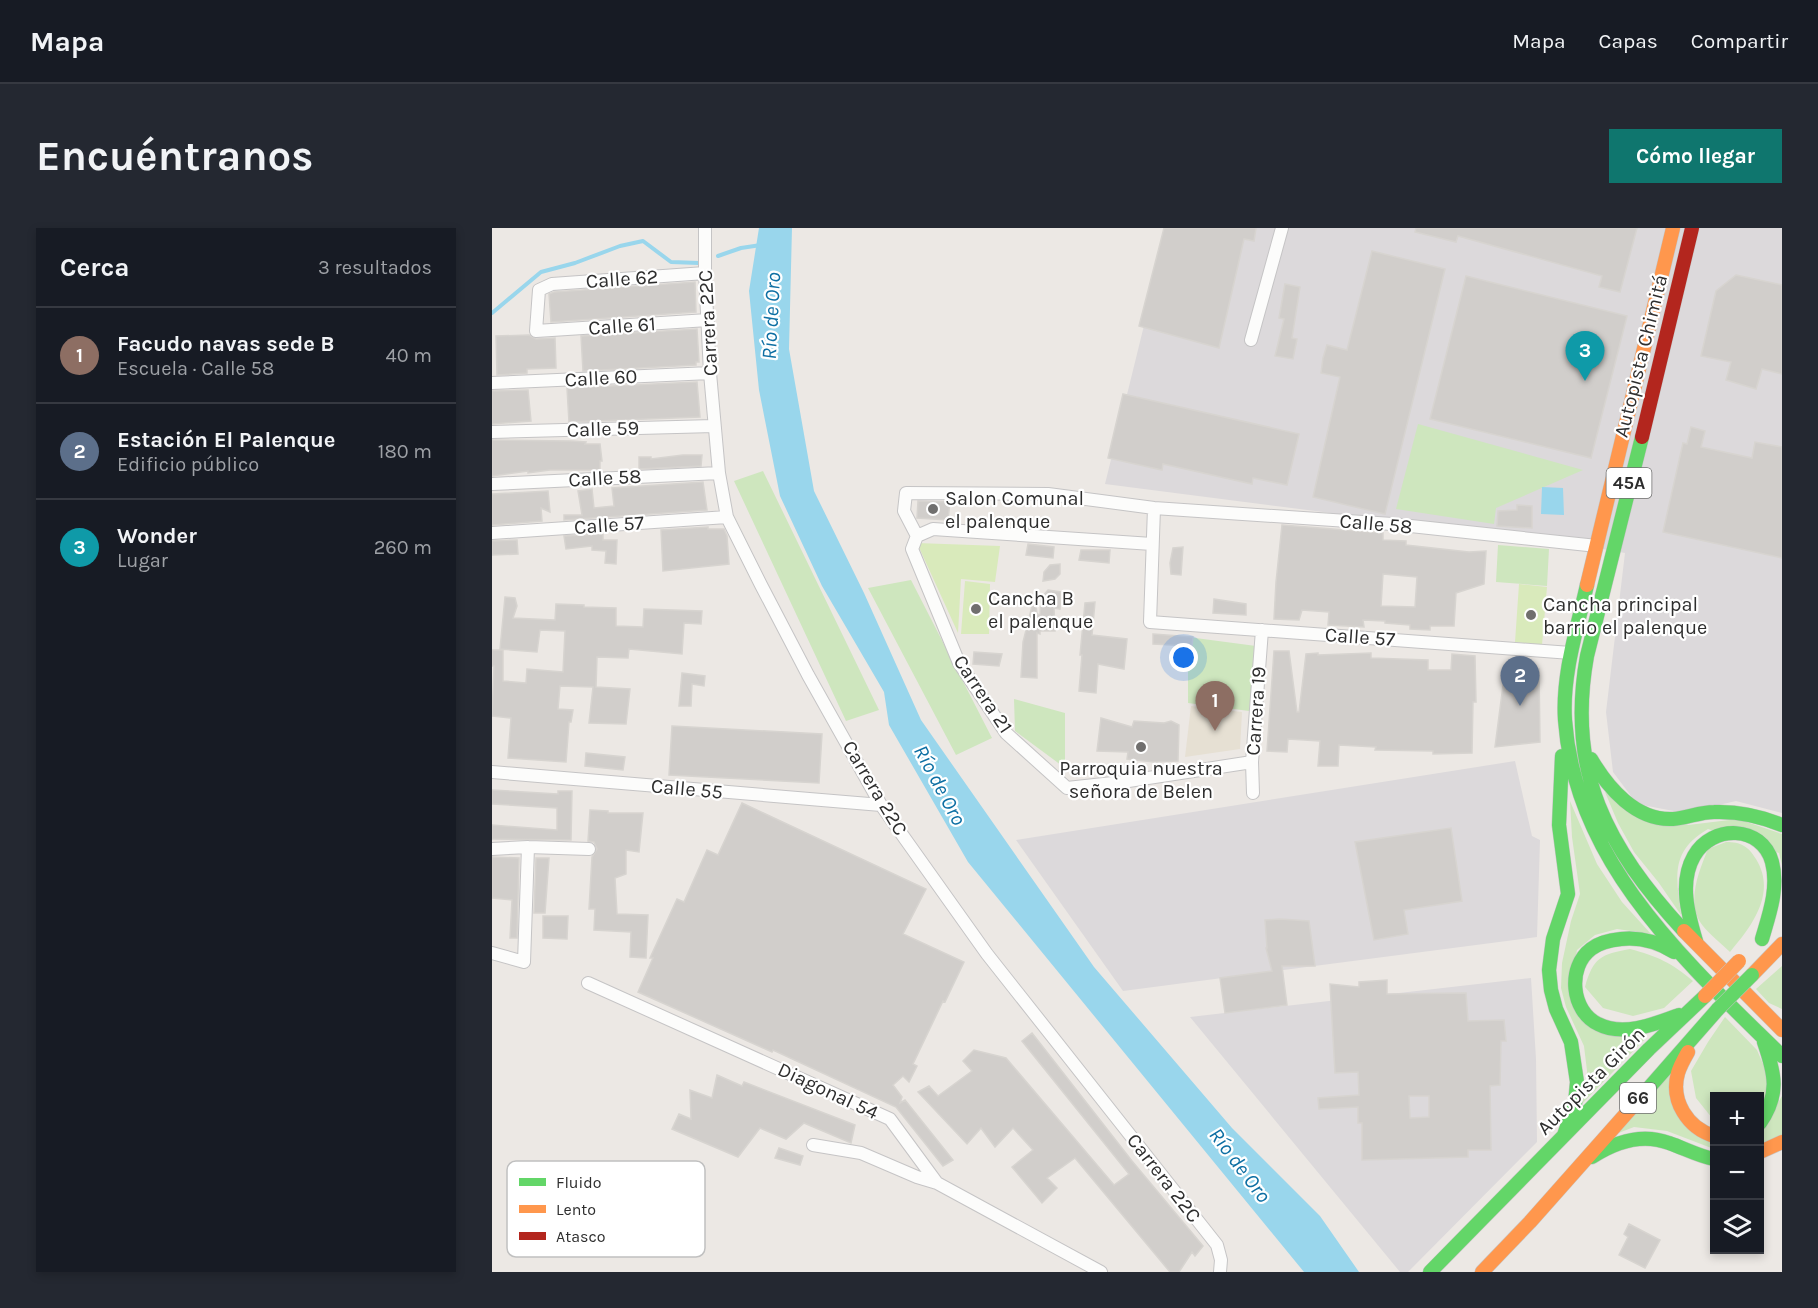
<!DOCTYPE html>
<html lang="es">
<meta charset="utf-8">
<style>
:root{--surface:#171b24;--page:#242831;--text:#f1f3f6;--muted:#9ea1a6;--line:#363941;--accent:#0f766e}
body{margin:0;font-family:Karla,sans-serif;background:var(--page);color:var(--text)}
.controls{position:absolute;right:18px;bottom:18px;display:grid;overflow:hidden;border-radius:0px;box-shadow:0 3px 9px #0003}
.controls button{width:54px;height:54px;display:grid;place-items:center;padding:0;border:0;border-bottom:2px solid var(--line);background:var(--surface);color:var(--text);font:30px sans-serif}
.you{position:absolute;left:692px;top:430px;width:21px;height:21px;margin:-15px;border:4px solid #fff;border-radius:50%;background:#1a73e8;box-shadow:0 0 0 9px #1a73e833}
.badge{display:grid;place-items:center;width:39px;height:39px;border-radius:50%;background:var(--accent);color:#fff;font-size:20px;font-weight:700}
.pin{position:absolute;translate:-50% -50px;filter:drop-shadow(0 2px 3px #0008)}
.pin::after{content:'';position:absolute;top:32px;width:21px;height:18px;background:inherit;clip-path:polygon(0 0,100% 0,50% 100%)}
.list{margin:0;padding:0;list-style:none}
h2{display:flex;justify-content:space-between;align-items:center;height:78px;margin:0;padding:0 24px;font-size:26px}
h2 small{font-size:20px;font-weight:400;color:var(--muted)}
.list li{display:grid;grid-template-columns:39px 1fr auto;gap:18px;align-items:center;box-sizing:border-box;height:96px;padding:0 24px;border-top:2px solid var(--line)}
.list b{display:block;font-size:22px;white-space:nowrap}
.list p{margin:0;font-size:20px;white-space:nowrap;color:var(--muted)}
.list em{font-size:20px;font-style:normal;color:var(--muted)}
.icon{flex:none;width:33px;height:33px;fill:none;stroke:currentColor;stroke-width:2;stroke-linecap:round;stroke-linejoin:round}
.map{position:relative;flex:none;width:1290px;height:1044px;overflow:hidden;border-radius:0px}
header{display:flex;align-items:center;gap:36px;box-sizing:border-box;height:84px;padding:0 30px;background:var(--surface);border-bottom:2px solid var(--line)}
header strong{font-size:28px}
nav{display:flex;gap:33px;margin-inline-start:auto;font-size:21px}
.intro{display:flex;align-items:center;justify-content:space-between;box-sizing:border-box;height:144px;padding:0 36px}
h1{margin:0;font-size:42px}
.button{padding:15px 27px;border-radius:0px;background:var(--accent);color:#fff;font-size:21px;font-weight:700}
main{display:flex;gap:36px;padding:0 36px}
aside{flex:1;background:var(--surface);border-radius:0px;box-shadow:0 3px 9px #0003}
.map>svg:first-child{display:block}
.industrial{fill:#dcd9db}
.education{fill:#e6e0d3}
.green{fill:#cee6be}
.pitch{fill:#d9eabb}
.water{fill:#99d6ec}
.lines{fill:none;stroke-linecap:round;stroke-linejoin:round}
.stream{stroke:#99d6ec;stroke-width:4}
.building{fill:#d1cecb;stroke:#d7d4d0;stroke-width:1.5;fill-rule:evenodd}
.street-casing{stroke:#c5c4c5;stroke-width:14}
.fast-casing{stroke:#c6c5c4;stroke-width:15}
.slow-casing{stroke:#c6c5c4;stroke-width:15}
.jam-casing{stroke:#c6c5c4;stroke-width:15}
.street{stroke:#fcfcfb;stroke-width:12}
.fast{stroke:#63d668;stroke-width:14}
.slow{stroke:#ff974d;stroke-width:14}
.jam{stroke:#b3261e;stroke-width:14}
.fast-bridge-casing{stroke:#c6c5c4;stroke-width:15;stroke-linecap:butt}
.slow-bridge-casing{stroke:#c6c5c4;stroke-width:15;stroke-linecap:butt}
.fast-bridge{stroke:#63d668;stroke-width:14}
.slow-bridge{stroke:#ff974d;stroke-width:14}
.poi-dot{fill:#706f6e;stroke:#fff;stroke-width:2}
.labels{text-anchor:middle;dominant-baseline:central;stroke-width:4.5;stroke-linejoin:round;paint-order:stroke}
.shield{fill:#fff;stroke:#6d6d6d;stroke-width:1.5}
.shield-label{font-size:18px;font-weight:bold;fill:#2e2e2e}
.street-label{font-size:20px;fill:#2e2e2e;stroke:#fff}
.poi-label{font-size:20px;fill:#2e2e2e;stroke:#fff;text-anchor:start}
.water-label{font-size:21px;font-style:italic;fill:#0d6fa3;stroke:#fff}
.key{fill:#fff;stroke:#c0c0c0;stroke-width:1.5}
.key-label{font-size:16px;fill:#2e2e2e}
</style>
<header>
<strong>Mapa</strong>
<nav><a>Mapa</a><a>Capas</a><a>Compartir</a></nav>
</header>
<div class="intro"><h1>Encuéntranos</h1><a class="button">Cómo llegar</a></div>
<main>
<aside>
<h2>Cerca<small>3 resultados</small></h2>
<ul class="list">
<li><span class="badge" style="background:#8d6e63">1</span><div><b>Facudo navas sede B</b><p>Escuela · Calle 58</p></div><em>40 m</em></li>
<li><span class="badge" style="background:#5c6f8a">2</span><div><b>Estación El Palenque</b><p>Edificio público</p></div><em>180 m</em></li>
<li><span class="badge" style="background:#0f9aa8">3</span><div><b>Wonder</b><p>Lugar</p></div><em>260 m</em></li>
</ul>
</aside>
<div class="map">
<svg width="1290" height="1044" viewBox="0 0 1290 1044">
<rect width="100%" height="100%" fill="#ece8e4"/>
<path class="industrial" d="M676 0H1290V585L1244 573 1192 585 1145 576 1121 544 1114 484 1133 325 1088 317 613 256Z
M1023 533 1040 608 1048 612 1045 709 631 763 524 612Z
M1039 750 1044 831 1045 914 916 1044H908L698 789Z"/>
<path class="education" d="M699 478 750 484 748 521 693 529Z"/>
<path class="green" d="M926 196 1091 242 1004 280 1002 296 904 281Z
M271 243 387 482 354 493 242 253Z
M1006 317 1057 321 1055 358 1004 354Z
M419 352 500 510 464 527 376 360Z
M696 409 764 418 757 483 696 475Z
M522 471 573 485V540L523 503Z
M1113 564 1196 597 1246 591 1290 606V637L1287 625 1216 601C1178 623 1184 649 1189 687L1167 655 1142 624 1126 595Z
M1078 573 1105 636 1130 674 1159 706 1125 701 1103 707 1085 722 1078 766 1133 810H1154L1088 878 1096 851 1092 818 1074 779 1069 760 1070 735 1079 693 1088 666 1080 609Z
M1234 614C1249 614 1256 618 1264 631 1285 665 1260 698 1238 724 1229 715 1218 707 1211 698 1193 676 1207 643 1216 621Z
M1138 721C1165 728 1180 735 1201 753L1172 780 1141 788 1111 780 1093 759C1101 730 1109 726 1138 721Z
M1290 738V781L1277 775 1264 761Z
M1233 789 1265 822 1274 843V867L1268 875V868H1222V891L1220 890 1204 870 1199 843 1216 814Z
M1183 837 1178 862 1222 915V921L1175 903 1142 899 1124 906Z
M1290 868V907L1268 917V905Z"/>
<path class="pitch" d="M425 315 508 318 503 354 469 351 466 405Z
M473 353 498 356 497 406H469Z
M1027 356 1055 359 1050 417 1023 414Z"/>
<path class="water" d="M267 0H300L297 121 322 263 372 365 429 492 602 739 740 900 828 988 867 1044H812L476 634 397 497 392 464 330 358 288 268 267 162 257 63Z
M1050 259 1071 260 1072 287 1049 286Z"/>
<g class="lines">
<path class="stream" d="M226 28 249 20 269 17
M0 85 49 44 83 35 128 18 151 13 179 34 207 35"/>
</g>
<path class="building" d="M672 0H764L762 13 752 11 727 120 647 98Z
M924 0H1145L1128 64 1107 59 1110 48 966 8 964 14 923 4Z
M880 23 953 41 893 286 821 269 848 149 829 145 831 130 835 117 855 122Z
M1244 47 1290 57V146L1270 141 1264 161 1234 152 1239 134 1209 128 1224 63Z
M974 48 1135 88 1099 230 938 191Z
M203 54 204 84 59 94 57 66 62 64Z
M793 56 808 59 800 110 805 111 801 131 783 128 792 91 787 90Z
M205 101 207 134H204V137L91 143 89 108Z
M37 107 44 111 63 110 64 140 35 141V145L5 147 4 108Z
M205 154 208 189 77 194 75 160Z
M36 162 39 193 0 196V163Z
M631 166 807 206 795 257 761 250 760 256 671 236 670 242 616 230Z
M1199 199 1213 203 1209 219 1260 230 1263 214 1290 219V330L1171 304 1191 215 1195 216Z
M0 212 80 213 94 214 93 216H108L110 233H108V242H58L36 245V243L0 248Z
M191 227H210L209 238 147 241V229H159V231Z
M211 254 215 282 72 292V287H90L86 263 100 261 102 280 122 278 120 260Z
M56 263 58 284 49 280 50 293 0 297V266Z
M426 273 458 274 456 292 425 290Z
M1025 277 1040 278V300L1005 298 1006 283 1025 282Z
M790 297 891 305V312L914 313V317L977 324 994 323 992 356 964 365 962 398H938V402L918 401V397L893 395V393L871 392 872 399 836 397 837 384 810 382 807 392 782 391 784 354ZM891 346 925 349 923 379 889 378Z
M216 299V301H232L235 308 237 336 171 343 169 302Z
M111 306V312H125L124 336 113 335 114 323 100 322V318L74 321 72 308Z
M25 312 26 326 0 327V313Z
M536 316 562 319 561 330 534 327Z
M691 319 689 347 679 346 678 335 681 320Z
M589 322H618L617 335 587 332Z
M568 336V346L563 351 551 353 552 344 558 337Z
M556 362 569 364 568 381 562 380 563 403H548V406L545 405V450L529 449 531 414 540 378H544L545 386 548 387 549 370Z
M13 369 23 370 25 378 21 390 63 392 64 376 92 377V379L124 380V398L151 399 152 381 210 383 209 396 192 395 190 426 137 421 136 430 105 429 104 459 138 461 134 496 97 495 101 459 68 458 66 481 81 482 79 494H77L74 534 16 530 19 490 0 488 2 438H0V422H11V453L34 455 35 441 71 444 73 403 48 402 45 424 8 421Z
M722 371 754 376V387L721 385Z
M603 374 600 407 635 411 632 441 606 436 604 465 587 463 590 427H588L593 375Z
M661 406 701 409 700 418 661 416Z
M782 423H797L805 484H807L814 426 826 425V427L879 425V430L936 432V442H959L960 426 983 428 984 474H981L980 525 941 526V523L883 522 884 519 847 517 846 538H826L828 513 796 511 795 524 775 523Z
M482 424 510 426 507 438 481 436Z
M1047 441 1048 514 1003 519 1013 442Z
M190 445 213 448 212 458 200 456 199 478H187Z
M609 490 640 499 642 493 672 495 679 493 687 497 686 533 662 534 635 531 636 524 605 523Z
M180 498 330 506 327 555 177 547Z
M94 525 133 529 131 542 93 538Z
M0 562 66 566V563H80L79 612 0 611V597L65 602V580L0 576Z
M250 575 434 661 411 706 472 734 453 774 451 773 421 836 425 838 417 854 411 848 401 857 410 869 408 875 413 872 461 932 451 938 404 879 281 822 280 824 146 764 161 730H158L185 671 192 674 215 622 226 627Z
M98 582 116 583V585H151L147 624 134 622V646L123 650 125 686 156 687 154 730 138 729 139 704 102 702 103 681H97L100 629 105 621 102 614 96 613Z
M959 600 970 673 912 682 916 706 882 712 863 614Z
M0 629 27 630 25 710H18L20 672 0 670Z
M44 630H57L53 685H42Z
M51 688H76L75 711 51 710Z
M788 691 817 693 823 738H790L795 777 733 785 728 750 780 743 774 720H775L773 692Z
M895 752V766L974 765 976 793 1012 792 1014 813H1009L1008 857 998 858 999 922H976V929L870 932V895H866V879L827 881 826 870 867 867 866 844 843 845 838 756 867 759V754ZM917 868H937V889L918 890Z
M540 805 640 933 711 1018 703 1028 700 1024 687 1044H678L583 930 555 950 565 960 550 975 520 939 541 922 521 900 503 919 489 900 475 916 426 864 437 858 446 868 480 843 471 833 482 822 514 830 622 957 637 946 530 813Z
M225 847 250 858 252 854 363 897 359 915 312 895 294 911 268 900 246 929 180 901 187 886 199 891 198 862 220 870Z
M287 920 311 928 308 937 283 930Z
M1137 996 1168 1012 1153 1040 1127 1027 1136 1009 1132 1006Z"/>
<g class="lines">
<g class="street-casing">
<path id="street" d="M213 0V45L218 145 227 245 235 289 269 357 316 447 389 577 495 726 725 1017 729 1032 728 1044
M213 45 60 56 47 62 44 103 216 92
M759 112 790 0
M0 155 218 145
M0 204 222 198
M0 256 227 245
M662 280 658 394 1079 425
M0 305 235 289
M425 308 412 283 414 265 556 266 662 280 900 296 1105 318
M660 316 441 301 425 308 420 321 467 435 514 505 575 560 630 554 760 534
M0 544 389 577
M761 565 760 534 770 402
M0 621 36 619 97 621
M0 725 32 734 36 619
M96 755 398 891 445 955 609 1044
M321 917 369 925 425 949 445 955"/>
</g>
<g class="fast-casing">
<path id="fast" d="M1150 209 1095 428C1074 544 1115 619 1192 703
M1095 357C1085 401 1070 447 1073 492 1083 635 1194 734 1290 828
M1070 528 1067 597 1076 666 1061 711 1057 742 1059 762 1064 781 1079 814 1085 854 1083 876 1072 907
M1099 531C1116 560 1144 593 1181 591 1195 590 1208 584 1222 584 1246 583 1268 588 1290 597
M1204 713C1196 686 1187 654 1202 628 1220 596 1270 597 1280 634 1287 660 1277 687 1270 711
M1182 724C1166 714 1148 709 1129 711 1118 712 1108 714 1099 721 1075 739 1079 783 1106 796 1131 809 1163 796 1187 787
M1148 870 1226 781
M1268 895C1288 866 1283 846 1272 814
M1100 929C1123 914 1150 905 1177 915 1192 920 1206 928 1222 931
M938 1044 1157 821 1213 768"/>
</g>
<g class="slow-casing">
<path id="slow" d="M1095 357 1181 0
M1192 703 1290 802
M1260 747 1290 716
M1196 824C1192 831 1188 838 1186 845 1178 873 1196 900 1222 908
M1268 924 1290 914
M990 1044 1038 994 1148 870"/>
</g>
<g class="jam-casing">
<path id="jam" d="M1150 209 1200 0"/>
</g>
<use href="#street" class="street"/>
<use href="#fast" class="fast"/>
<use href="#slow" class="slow"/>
<use href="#jam" class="jam"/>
<g class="fast-bridge-casing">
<path id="fast-bridge" d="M1226 781 1260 747"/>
</g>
<g class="slow-bridge-casing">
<path id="slow-bridge" d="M1213 768 1247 733"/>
</g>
<use href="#fast-bridge" class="fast-bridge"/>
<use href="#slow-bridge" class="slow-bridge"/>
</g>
<g class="poi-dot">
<circle cx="441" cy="281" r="6"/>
<circle cx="484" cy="381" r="6"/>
<circle cx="1039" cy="387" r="6"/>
<circle cx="649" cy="519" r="6"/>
</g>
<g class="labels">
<g class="shield">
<rect x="1114.5" y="240" width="45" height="30" rx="4.5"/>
<rect x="1128" y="855" width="36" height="30" rx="4.5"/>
</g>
<g class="shield-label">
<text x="1137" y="255">45A</text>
<text x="1146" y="870">66</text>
</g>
<g class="street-label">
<text transform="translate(130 51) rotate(-4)">Calle 62</text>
<text transform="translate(216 95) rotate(-93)">Carrera 22C</text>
<text transform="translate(130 98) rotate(-4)">Calle 61</text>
<text transform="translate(1149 128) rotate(-76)">Autopista Chimitá</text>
<text transform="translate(109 150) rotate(-3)">Calle 60</text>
<text transform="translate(111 201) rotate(-2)">Calle 59</text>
<text transform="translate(113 250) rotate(-3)">Calle 58</text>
<text transform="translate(884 296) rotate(5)">Calle 58</text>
<text transform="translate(117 297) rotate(-4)">Calle 57</text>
<text transform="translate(868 409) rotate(4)">Calle 57</text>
<text transform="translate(491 466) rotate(56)">Carrera 21</text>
<text transform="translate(764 483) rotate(-86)">Carrera 19</text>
<text transform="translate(383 560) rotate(59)">Carrera 22C</text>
<text transform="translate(195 561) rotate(5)">Calle 55</text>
<text transform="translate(1099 853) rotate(-45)">Autopista Girón</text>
<text transform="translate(336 863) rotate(25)">Diagonal 54</text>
<text transform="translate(672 950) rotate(52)">Carrera 22C</text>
</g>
<g class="poi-label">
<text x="453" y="270">Salon Comunal<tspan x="453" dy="23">el palenque</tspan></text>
<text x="496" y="370">Cancha B<tspan x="496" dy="23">el palenque</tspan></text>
<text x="1051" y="376">Cancha principal<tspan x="1051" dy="23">barrio el palenque</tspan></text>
<text x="649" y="540" text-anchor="middle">Parroquia nuestra<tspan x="649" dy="23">señora de Belen</tspan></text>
</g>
<g class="water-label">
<text transform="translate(279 88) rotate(-87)">Río de Oro</text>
<text transform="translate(448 557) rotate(62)">Río de Oro</text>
<text transform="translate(748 937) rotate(53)">Río de Oro</text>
</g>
</g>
<rect x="15" y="933" width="198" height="96" rx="9" class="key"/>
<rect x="27" y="950" width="27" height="8" fill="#63d668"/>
<rect x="27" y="977" width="27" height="8" fill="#ff974d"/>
<rect x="27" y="1004" width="27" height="8" fill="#b3261e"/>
<g class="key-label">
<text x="64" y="960">Fluido</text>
<text x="64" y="987">Lento</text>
<text x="64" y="1014">Atasco</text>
</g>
</svg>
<div class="controls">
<button>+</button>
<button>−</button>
<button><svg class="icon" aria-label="layers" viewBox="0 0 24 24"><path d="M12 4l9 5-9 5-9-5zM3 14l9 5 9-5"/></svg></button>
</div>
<div class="you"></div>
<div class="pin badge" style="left:723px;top:503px;background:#8d6e63">1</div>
<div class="pin badge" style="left:1028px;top:478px;background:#5c6f8a">2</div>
<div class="pin badge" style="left:1093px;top:153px;background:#0f9aa8">3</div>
</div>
</main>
